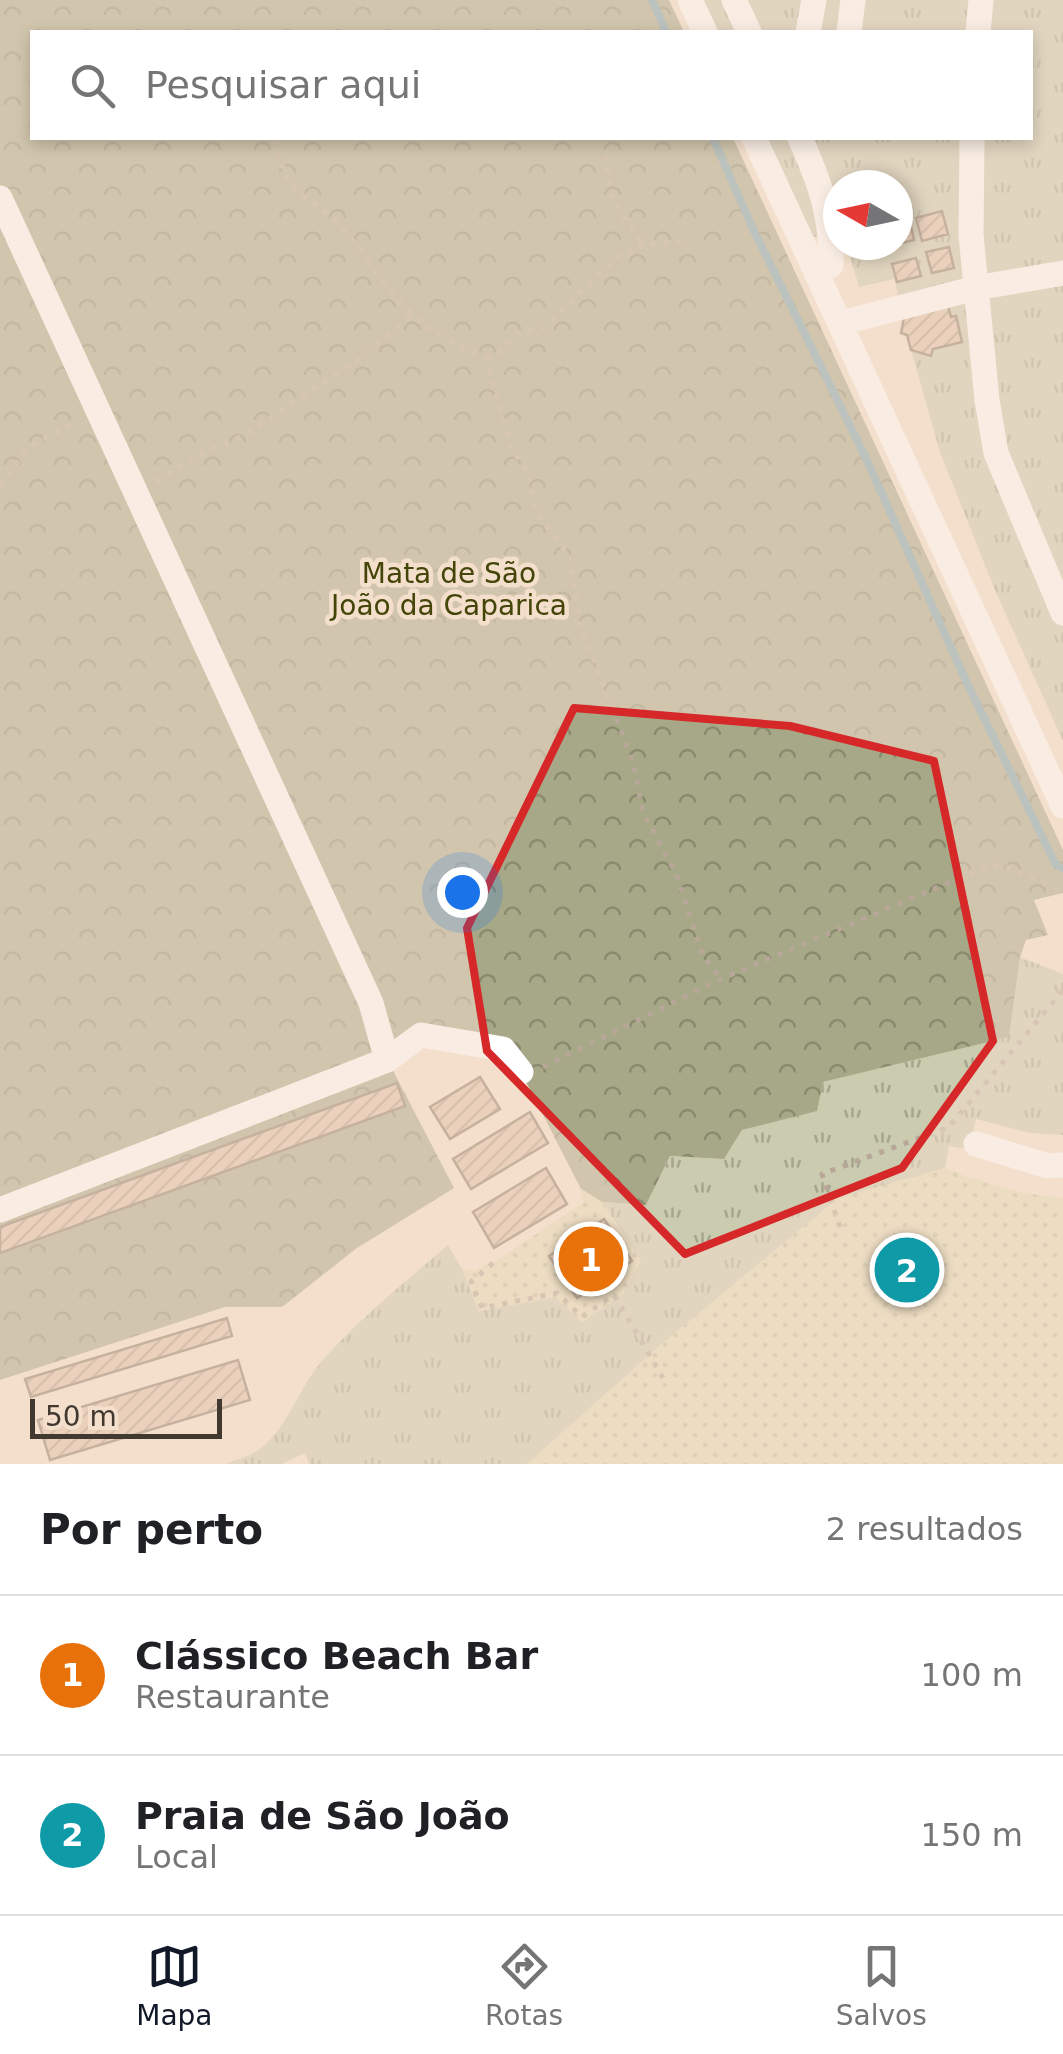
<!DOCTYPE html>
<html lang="pt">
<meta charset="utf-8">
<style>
:root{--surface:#fff;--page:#f6f6f6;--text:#202124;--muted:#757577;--line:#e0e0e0;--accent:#111827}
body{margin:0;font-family:"DejaVu Sans",sans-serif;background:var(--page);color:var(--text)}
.compass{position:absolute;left:823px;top:170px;width:90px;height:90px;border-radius:50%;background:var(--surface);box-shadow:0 5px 15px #0003;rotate:279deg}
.scale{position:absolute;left:30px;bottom:25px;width:192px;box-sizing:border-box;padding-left:10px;border:5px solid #413830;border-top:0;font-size:28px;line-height:35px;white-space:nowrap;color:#413830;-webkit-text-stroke:8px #f4dfcc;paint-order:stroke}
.you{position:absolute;left:462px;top:892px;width:35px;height:35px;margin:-25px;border:8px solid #fff;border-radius:50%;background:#1a73e8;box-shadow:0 0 0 15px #1a73e833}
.badge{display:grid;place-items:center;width:65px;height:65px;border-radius:50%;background:var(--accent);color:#fff;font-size:32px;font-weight:700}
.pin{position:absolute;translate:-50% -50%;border:5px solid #fff;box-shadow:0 2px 10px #0006}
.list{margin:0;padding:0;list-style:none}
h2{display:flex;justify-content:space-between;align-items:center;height:130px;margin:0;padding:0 40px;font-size:42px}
h2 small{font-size:32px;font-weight:400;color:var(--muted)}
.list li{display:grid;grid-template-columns:65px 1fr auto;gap:30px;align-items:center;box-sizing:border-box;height:160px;padding:0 40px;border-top:2px solid var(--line)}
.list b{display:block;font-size:38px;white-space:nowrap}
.list p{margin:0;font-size:32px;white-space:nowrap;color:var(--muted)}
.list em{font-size:32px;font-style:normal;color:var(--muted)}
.icon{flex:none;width:55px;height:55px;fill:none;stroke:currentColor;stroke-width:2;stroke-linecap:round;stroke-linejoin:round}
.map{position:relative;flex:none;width:1063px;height:1464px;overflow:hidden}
.search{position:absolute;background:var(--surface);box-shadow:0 5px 15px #0003;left:30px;right:30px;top:30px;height:110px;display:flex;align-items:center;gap:25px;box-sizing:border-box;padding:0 35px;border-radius:0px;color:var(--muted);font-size:38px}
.sheet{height:450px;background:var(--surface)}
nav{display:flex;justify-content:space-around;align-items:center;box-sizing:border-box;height:140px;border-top:2px solid var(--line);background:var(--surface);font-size:28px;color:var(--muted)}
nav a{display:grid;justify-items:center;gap:5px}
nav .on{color:var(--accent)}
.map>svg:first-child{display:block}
.grass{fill:url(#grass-tufts)}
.forest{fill:url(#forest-crowns)}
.sand{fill:url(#sand-dots)}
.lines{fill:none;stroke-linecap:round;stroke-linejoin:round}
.stream{stroke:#789fad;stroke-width:8}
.building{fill:url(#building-hatch);stroke:#8e7b69;stroke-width:2.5}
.path{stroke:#b8a798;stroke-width:5;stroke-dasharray:5 8;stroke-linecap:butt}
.minor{stroke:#fff;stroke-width:25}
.marked{fill:none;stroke:#d62828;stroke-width:8;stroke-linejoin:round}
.labels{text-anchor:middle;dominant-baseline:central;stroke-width:9;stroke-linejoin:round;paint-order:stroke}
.park-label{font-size:28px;fill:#444508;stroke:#f4dfcc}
</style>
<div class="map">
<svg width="1063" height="1464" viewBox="0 0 1063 1464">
<defs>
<pattern id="grass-tufts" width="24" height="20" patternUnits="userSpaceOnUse" patternTransform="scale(2.5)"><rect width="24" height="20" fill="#cacbaf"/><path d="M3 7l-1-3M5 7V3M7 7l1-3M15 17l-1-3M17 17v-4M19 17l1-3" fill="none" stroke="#a6a68f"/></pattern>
<pattern id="forest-crowns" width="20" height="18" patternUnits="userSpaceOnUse" patternTransform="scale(2.5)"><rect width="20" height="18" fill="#a7a887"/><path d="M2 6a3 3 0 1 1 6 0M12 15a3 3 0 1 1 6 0" fill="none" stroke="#8a8a6f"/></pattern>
<pattern id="sand-dots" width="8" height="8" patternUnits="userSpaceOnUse" patternTransform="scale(2.5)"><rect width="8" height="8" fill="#e3dab5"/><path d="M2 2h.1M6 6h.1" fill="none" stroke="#c4bc9c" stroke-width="1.8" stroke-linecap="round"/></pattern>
<pattern id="building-hatch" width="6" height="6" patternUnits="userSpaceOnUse" patternTransform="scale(2.5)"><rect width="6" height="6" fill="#dfc2a9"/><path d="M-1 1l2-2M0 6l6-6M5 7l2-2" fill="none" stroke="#b69f8a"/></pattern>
</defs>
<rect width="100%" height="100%" fill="#f4dfcc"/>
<path class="grass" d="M702 0H1063V741L994 588 940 452 907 336 901 333 904 318 894 279 859 287 847 245H898V185H838V235L810 237 765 138H1030V32H716Z
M1020 957 1063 974V1135L1030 1133 976 1119 969 1149 949 1146 945 1168 838 1199 664 1342 527 1464H309L305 1453 282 1464H225C236 1460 251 1456 260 1449 287 1429 299 1387 322 1361 360 1318 405 1282 448 1245L462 1269 479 1311 555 1297 641 1261 602 1202 646 1205 670 1156 724 1159 742 1130 816 1111 823 1082 1008 1037Z"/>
<path class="forest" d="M0 0H669L684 32H32V138H733L1063 850V893L1034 900 1048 935 1026 940 1020 957 1009 1037 823 1082 817 1111 742 1130 724 1159 670 1156 646 1205 602 1202 581 1189 521 1072 504 1049 421 1035 388 1061 454 1188 357 1248 282 1307H225L0 1380V1253L405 1105 397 1083 0 1227Z"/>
<path class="sand" d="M945 1168C983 1183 1022 1195 1063 1198V1464H527L664 1342 838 1198Z
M581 1189 602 1202 641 1261 624 1293 582 1322 555 1297 479 1311 462 1269 476 1270 493 1263 583 1203Z"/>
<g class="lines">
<path class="stream" d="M652 0 666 32
M713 138 753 229 864 454 966 681 1056 865 1063 868"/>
</g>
<path class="building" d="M942 211 948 234 922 241 916 218Z
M909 217 914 240 898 244V220Z
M949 247 954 268 932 273 926 252Z
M916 258 921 276 897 282 892 264Z
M948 306 951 317 956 316 962 342 933 349 931 356 911 350 907 335 901 333 904 318Z
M480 1077 500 1109 450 1139 430 1107Z
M397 1083 405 1106 0 1253V1227Z
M530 1112 548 1143 471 1189 453 1159Z
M546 1168 567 1204 494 1248 473 1212Z
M604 1219 632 1261 577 1298 549 1256Z
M227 1318 232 1336 31 1397 25 1379Z
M238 1360 250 1400 50 1460 38 1420Z"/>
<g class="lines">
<path class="path" d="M275 138C285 197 304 190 340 226 367 253 385 290 413 316 433 335 461 346 486 358L511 447 527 472 537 513 568 554 581 627 633 762 643 812 677 876 702 954 721 979
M605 155 612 200 643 244
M486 358 504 350 516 334 544 328 618 256 635 252 643 244 687 242
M156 482 202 453 243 436 356 361 412 316
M0 486 27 449 76 421
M543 1067 721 979 990 865 1005 866 1063 892
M840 1227 822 1174 949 1127 1063 990
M493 1263 471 1282 482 1308 557 1293 582 1317 614 1295 663 1378"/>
<path class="minor" d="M690 0 705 32
M734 0 749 32
M808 32 814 0
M849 32 853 0
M978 32 981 0
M754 138 1063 806
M800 138C820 183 832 215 831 265L816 273
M972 138 971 235 987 400 996 453 1063 613
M0 198 371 1003 387 1060
M841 323 976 288 1063 273
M976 1144 1048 1166 1063 1165
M0 1210 387 1060 421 1035 503 1049 521 1072"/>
</g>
<path d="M0 0H1063V1464H0ZM574 708 790 726 934 761 993 1041 902 1168 685 1254 487 1051 467 928Z" fill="#f4dfcc" fill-opacity=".55" fill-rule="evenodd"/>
<path class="marked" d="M574 708 790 726 934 761 993 1041 902 1168 685 1254 487 1051 467 928Z"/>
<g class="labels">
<g class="park-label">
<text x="449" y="573">Mata de São<tspan x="449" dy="32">João da Caparica</tspan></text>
</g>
</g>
</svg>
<svg class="compass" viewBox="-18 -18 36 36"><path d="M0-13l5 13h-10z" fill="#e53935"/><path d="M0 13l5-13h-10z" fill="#757577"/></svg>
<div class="scale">50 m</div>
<div class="you"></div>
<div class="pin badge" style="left:591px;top:1259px;background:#e8710a">1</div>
<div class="pin badge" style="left:907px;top:1270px;background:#0f9aa8">2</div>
<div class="search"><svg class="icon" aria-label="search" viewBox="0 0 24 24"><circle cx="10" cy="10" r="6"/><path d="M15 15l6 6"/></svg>Pesquisar aqui</div>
</div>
<section class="sheet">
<h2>Por perto<small>2 resultados</small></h2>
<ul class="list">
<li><span class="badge" style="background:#e8710a">1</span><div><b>Clássico Beach Bar</b><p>Restaurante</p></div><em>100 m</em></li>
<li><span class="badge" style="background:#0f9aa8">2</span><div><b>Praia de São João</b><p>Local</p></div><em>150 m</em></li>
</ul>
</section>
<nav>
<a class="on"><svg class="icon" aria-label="map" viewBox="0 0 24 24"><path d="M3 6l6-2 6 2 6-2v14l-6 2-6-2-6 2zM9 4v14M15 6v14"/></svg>Mapa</a>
<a><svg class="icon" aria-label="directions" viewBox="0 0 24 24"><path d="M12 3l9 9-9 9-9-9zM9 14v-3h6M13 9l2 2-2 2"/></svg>Rotas</a>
<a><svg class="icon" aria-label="saved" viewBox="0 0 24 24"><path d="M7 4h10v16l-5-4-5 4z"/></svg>Salvos</a>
</nav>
